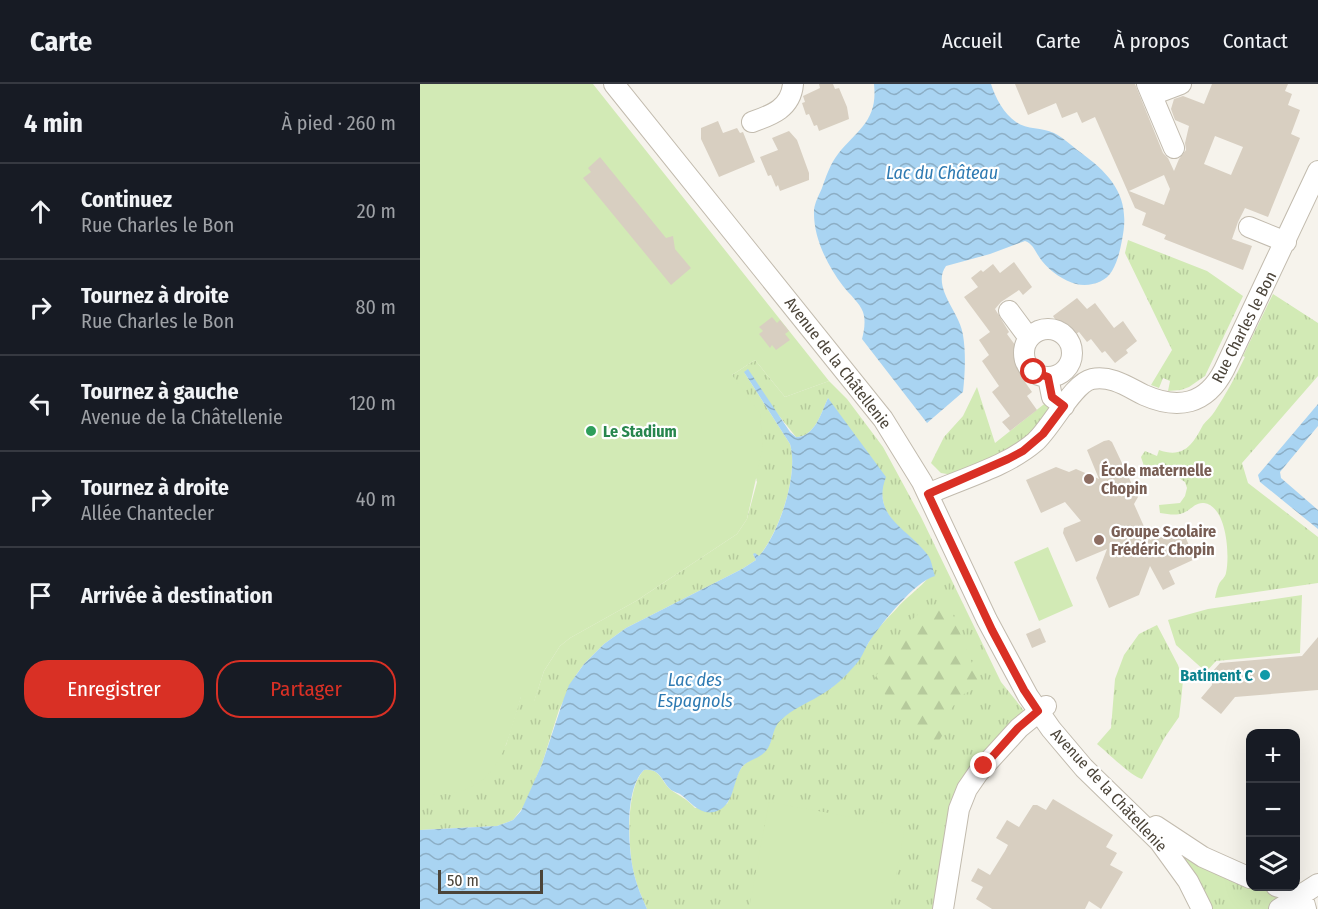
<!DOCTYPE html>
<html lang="fr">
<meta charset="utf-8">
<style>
:root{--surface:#171b24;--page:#20242c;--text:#f1f3f6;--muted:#9ea1a6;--line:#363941;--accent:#d93025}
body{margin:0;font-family:"Fira Sans Condensed",sans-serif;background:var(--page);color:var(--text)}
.controls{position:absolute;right:18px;bottom:18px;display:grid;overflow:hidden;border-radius:12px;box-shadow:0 6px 24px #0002}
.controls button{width:54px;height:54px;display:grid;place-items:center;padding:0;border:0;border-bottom:2px solid var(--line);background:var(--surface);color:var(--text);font:30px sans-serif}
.scale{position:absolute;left:18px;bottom:15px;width:105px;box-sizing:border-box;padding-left:6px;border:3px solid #4b4439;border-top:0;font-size:16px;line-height:21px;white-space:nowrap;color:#4b4439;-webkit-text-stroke:4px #fff;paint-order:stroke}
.stop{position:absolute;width:18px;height:18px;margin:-14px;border:4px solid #d93025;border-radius:50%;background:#fff}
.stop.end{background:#d93025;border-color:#fff;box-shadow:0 2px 6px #0008}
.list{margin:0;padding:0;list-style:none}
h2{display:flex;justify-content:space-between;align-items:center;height:78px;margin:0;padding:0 24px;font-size:26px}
h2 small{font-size:20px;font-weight:400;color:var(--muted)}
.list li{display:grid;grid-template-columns:39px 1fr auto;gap:18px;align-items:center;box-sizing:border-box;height:96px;padding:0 24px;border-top:2px solid var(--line)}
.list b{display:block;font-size:22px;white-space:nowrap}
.list p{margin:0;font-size:20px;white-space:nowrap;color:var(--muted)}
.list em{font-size:20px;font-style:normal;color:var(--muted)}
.actions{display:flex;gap:12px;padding:18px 24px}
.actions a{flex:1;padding:14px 0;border:2px solid var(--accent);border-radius:24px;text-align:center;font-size:21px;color:var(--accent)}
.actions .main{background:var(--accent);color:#fff}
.icon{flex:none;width:33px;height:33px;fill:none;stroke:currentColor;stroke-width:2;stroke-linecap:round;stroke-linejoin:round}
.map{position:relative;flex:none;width:898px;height:825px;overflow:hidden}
header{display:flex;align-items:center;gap:36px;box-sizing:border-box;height:84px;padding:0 30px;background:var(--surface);border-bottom:2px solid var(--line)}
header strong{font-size:28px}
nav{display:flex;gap:33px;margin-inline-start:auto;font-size:21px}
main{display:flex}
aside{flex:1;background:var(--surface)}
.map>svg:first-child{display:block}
.grass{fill:url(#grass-tufts)}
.forest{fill:url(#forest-firs)}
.pitch{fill:#d2eab5}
.water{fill:url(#water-waves)}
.building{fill:#d8cfc1;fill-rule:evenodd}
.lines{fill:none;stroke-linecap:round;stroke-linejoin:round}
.minor-casing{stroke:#c2bbae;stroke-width:22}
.minor{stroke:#fff;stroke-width:20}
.route{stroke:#d93025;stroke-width:8}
.leisure-dot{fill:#2e9e5b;stroke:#fff;stroke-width:2}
.education-dot{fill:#8d6e63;stroke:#fff;stroke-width:2}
.culture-dot{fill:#0f9aa8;stroke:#fff;stroke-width:2}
.labels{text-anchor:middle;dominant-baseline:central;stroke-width:4.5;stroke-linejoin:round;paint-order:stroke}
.street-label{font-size:16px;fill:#4b4439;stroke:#fff}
.leisure-label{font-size:16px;font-weight:bold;fill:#27864d;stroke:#fff;text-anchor:start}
.education-label{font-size:16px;font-weight:bold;fill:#785e54;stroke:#fff;text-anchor:start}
.culture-label{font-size:16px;font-weight:bold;fill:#0d838f;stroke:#fff;text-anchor:end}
.water-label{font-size:18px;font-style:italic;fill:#2e7ab2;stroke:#fff}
</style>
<header>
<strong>Carte</strong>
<nav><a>Accueil</a><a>Carte</a><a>À propos</a><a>Contact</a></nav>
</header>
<main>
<aside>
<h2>4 min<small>À pied · 260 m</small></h2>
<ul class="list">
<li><svg class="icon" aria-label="ahead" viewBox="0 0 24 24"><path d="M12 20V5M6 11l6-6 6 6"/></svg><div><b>Continuez</b><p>Rue Charles le Bon</p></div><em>20 m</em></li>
<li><svg class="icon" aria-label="right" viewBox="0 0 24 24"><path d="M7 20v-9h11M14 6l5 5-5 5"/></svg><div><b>Tournez à droite</b><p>Rue Charles le Bon</p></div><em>80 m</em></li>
<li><svg class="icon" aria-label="left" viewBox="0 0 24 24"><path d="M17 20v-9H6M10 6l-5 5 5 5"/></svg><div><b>Tournez à gauche</b><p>Avenue de la Châtellenie</p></div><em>120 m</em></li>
<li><svg class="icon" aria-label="right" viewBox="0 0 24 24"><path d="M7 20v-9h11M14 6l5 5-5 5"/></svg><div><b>Tournez à droite</b><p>Allée Chantecler</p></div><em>40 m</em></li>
<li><svg class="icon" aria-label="arrive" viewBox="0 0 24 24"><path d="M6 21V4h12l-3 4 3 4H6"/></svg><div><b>Arrivée à destination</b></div></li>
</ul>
<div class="actions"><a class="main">Enregistrer</a><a>Partager</a></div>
</aside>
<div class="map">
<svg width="898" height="825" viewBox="0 0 898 825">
<defs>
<pattern id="grass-tufts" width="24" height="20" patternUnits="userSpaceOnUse" patternTransform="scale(1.5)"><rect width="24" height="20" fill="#d2eab5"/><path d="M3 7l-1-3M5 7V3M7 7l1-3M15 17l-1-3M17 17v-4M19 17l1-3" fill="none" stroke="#b6ca9c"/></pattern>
<pattern id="forest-firs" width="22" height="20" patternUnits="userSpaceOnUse" patternTransform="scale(1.5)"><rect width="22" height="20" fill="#d2eab5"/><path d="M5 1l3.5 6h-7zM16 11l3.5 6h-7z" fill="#b6ca9c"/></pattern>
<pattern id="water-waves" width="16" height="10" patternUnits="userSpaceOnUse" patternTransform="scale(1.5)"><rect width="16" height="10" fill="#a9d4f2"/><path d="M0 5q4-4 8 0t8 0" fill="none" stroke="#8caec5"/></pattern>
</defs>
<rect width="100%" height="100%" fill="#f6f3ec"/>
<path class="grass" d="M708 156 787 187 823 212 785 292 769 303 761 306 748 307 750 297 743 294 739 304 731 301 752 266 705 169Z
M853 210 898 239V292L822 379 828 399 898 453V499L795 514C796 509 797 504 799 500 801 496 805 494 806 489 810 472 807 422 784 419 775 418 771 426 763 429 756 432 748 430 740 429L739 421 760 419 765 412 767 404 765 398 744 384 735 386 725 385 721 373 725 367 737 372 739 366C764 375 773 360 783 341 786 337 792 332 795 327 806 310 816 292 825 273L823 272Z
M335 276 365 313 409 297 427 315 463 363 501 433 581 598 614 639 536 720 518 825H227C222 814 217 802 214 790 208 765 205 705 224 686 241 684 241 698 251 706 260 712 268 716 275 724L307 720C314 708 314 692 323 682 330 674 342 673 348 663 353 656 352 645 358 638 372 622 395 616 412 603 431 588 436 578 449 558 456 545 468 534 478 523 487 513 508 497 513 488 508 458 480 452 467 428 463 421 462 413 462 404L408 314C401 329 395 353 376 353L324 288 370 360C379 390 359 449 339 472L333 470 336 476 322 485 206 544 184 560 164 580 156 591 139 626 122 680 104 722 93 736 77 742 0 746V710H28L86 661 101 612 114 617 124 587 140 562 150 554 216 517 317 450 327 435 337 398 312 291Z
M557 303 575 359 628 317 633 326 597 363 533 391 521 389 511 379 524 353 543 332Z
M882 511 880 569 796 577 786 588 756 561 748 536 788 525Z
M737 541 758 581 763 596 761 617 759 633 745 653 722 695C712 693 687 668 677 660L691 644 695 595 704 571 719 550Z
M756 768 830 802 841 803 867 811 849 825H787Z"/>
<path class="forest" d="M528 518 559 597 554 605 542 611 530 626 528 642 517 660C485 651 472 621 455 594L488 539 508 522Z"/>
<path class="pitch" d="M0 0H173L409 297 365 313 335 276 312 291 340 330 343 363 327 435 317 450 216 517 150 554 140 562 124 587 114 618 101 613C88 655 81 703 28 710 19 711 9 710 0 710Z
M628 463 653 522 619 537 594 478Z
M349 718 485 743 470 825H329Z"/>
<path class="water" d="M454 0H571C575 13 584 30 596 38 607 46 622 43 634 49 644 54 652 62 660 68 693 92 711 114 702 156 700 166 698 177 692 187 685 199 669 203 656 200 644 197 630 187 622 177 616 170 614 160 605 157L570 170 526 182C511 203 540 228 543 251 546 269 545 290 543 308L507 339 442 255C444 247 446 237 443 228 440 219 429 210 423 202 407 181 393 153 394 126 395 118 399 111 402 104 406 93 410 80 418 70 438 45 458 37 454 0Z
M328 285 370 348 376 353C395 353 401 329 408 314L466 393C451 432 487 444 507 470 512 476 512 484 515 492 494 498 463 538 451 555 445 563 443 572 437 579 426 592 414 604 399 612 386 620 372 625 361 636 351 645 354 659 345 668 338 675 328 676 322 683 312 697 315 723 294 728 279 731 271 718 260 710 256 708 251 707 248 703 241 694 238 684 224 686 204 705 208 765 214 790 217 802 222 814 227 825H0V746L77 742 93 736 101 727 122 680 144 614 149 601 164 580 184 560 206 544 322 485 336 476 333 470 335 469 339 472C359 450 379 390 370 360L324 288Z
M898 320V342L860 388 861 394 898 426V445L840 398 838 391Z"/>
<path class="building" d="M399 0H413L415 5 419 4 427 23 429 35 399 47 397 41 394 42 389 30 386 31 382 19 385 18 383 12 400 4Z
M595 0H715L743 69 748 74 754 87 759 75 766 66 765 59 769 42 755 36 751 25 754 15 763 12 784 20 792 0H868L865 7 872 10 868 21 880 26 871 50 880 54 848 133 825 124 818 138 812 155 832 162 823 186 744 155 746 151 722 141 726 129 715 124 675 33 662 39 657 28 642 34 636 19 608 31ZM795 52 823 63 811 91 784 80ZM744 91 750 105 744 121 709 107Z
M298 37 303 49 317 44 320 49 323 48 335 78 299 93 281 55V44Z
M369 47 377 56 389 89V96L360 107 358 101 356 103 351 91 348 92 340 73 358 66 352 54Z
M180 73 246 154 253 152 255 165 271 184 251 201 163 94 171 88 168 84Z
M594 178 612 203 603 211 599 206 581 218 575 225 589 248 587 250 598 265 593 268 601 278 597 281 607 296 605 298 612 308 607 312 617 326 590 347 582 338 590 332 572 308 579 302 562 277 569 271 559 256 570 248 544 213 558 203 551 194 561 186 563 188 573 180 580 189Z
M657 214 667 225 675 219 694 244 703 237 717 257 706 266 708 269 695 279 685 267 682 269 671 255 667 258 659 248 654 251 644 238 639 241 633 232Z
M352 233 357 239 360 236 369 247 365 250 370 256 356 266 352 261 350 264 339 250 343 247 339 243Z
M689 356 692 358 718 413 714 420 730 456 761 443 775 475 749 487 755 500 743 506 730 482 719 511 689 524 676 494 687 465 656 478 643 449 644 444 661 437 645 418 621 429 606 396 636 383 649 388 656 385 679 395 667 366 684 357Z
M620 544 626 558 612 564 606 550Z
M898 553V606L815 613 801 630 781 614 792 601 791 594 795 589 793 587 800 579 882 572Z
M633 715 693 751 686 763 697 769 690 781 703 788 681 825 669 817 665 825H572L556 815 563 803 551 797 558 784 570 791 585 767 588 761 576 754 587 736 599 743 613 721H617L626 726Z"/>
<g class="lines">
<g class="minor-casing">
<path id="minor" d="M194 0 463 335 502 398 567 536 608 612 631 645 664 684 739 757 768 797 782 825
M727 0 754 64
M732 11 761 0
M332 38C352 31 371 24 373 0
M829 143 866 158
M589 227 609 254
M604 269a24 24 0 1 1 48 0a24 24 0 1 1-48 0Z
M628 293 632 313 644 322
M508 410C543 394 586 383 615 358 632 343 653 299 672 295 691 291 708 303 724 311 758 326 786 321 804 286L898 87
M736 742 783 773 830 794
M856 802C871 807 883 809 886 825
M523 825 539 725 547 705 558 689 599 644 626 622
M859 825 898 800"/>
</g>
<use href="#minor" class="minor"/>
</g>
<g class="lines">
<path class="route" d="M564 682 598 644 618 627 604 606 572 546 508 410 588 375 603 367 623 350 644 322 632 313 628 293 614 288"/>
</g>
<circle class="leisure-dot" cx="171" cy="347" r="6"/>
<g class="education-dot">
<circle cx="669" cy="395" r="6"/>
<circle cx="679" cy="456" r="6"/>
</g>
<circle class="culture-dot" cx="845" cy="591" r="6"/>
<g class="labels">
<g class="street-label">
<text transform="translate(824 243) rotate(-63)">Rue Charles le Bon</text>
<text transform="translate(418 279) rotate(52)">Avenue de la Châtellenie</text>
<text transform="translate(689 706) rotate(47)">Avenue de la Châtellenie</text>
</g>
<g class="leisure-label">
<text x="183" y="347">Le Stadium</text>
</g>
<g class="education-label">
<text x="681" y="386">École maternelle<tspan x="681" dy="18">Chopin</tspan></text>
<text x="691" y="447">Groupe Scolaire<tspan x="691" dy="18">Frédéric Chopin</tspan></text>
</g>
<g class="culture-label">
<text x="833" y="591">Batiment C</text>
</g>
<g class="water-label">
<text x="522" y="89">Lac du Château</text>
<text x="275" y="596">Lac des<tspan x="275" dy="21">Espagnols</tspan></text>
</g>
</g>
</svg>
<div class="controls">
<button>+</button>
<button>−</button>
<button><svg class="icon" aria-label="layers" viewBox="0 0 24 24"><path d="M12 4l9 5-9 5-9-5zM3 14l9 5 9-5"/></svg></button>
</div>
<div class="scale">50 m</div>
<div class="stop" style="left:614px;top:288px"></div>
<div class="stop end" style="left:564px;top:682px"></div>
</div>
</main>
